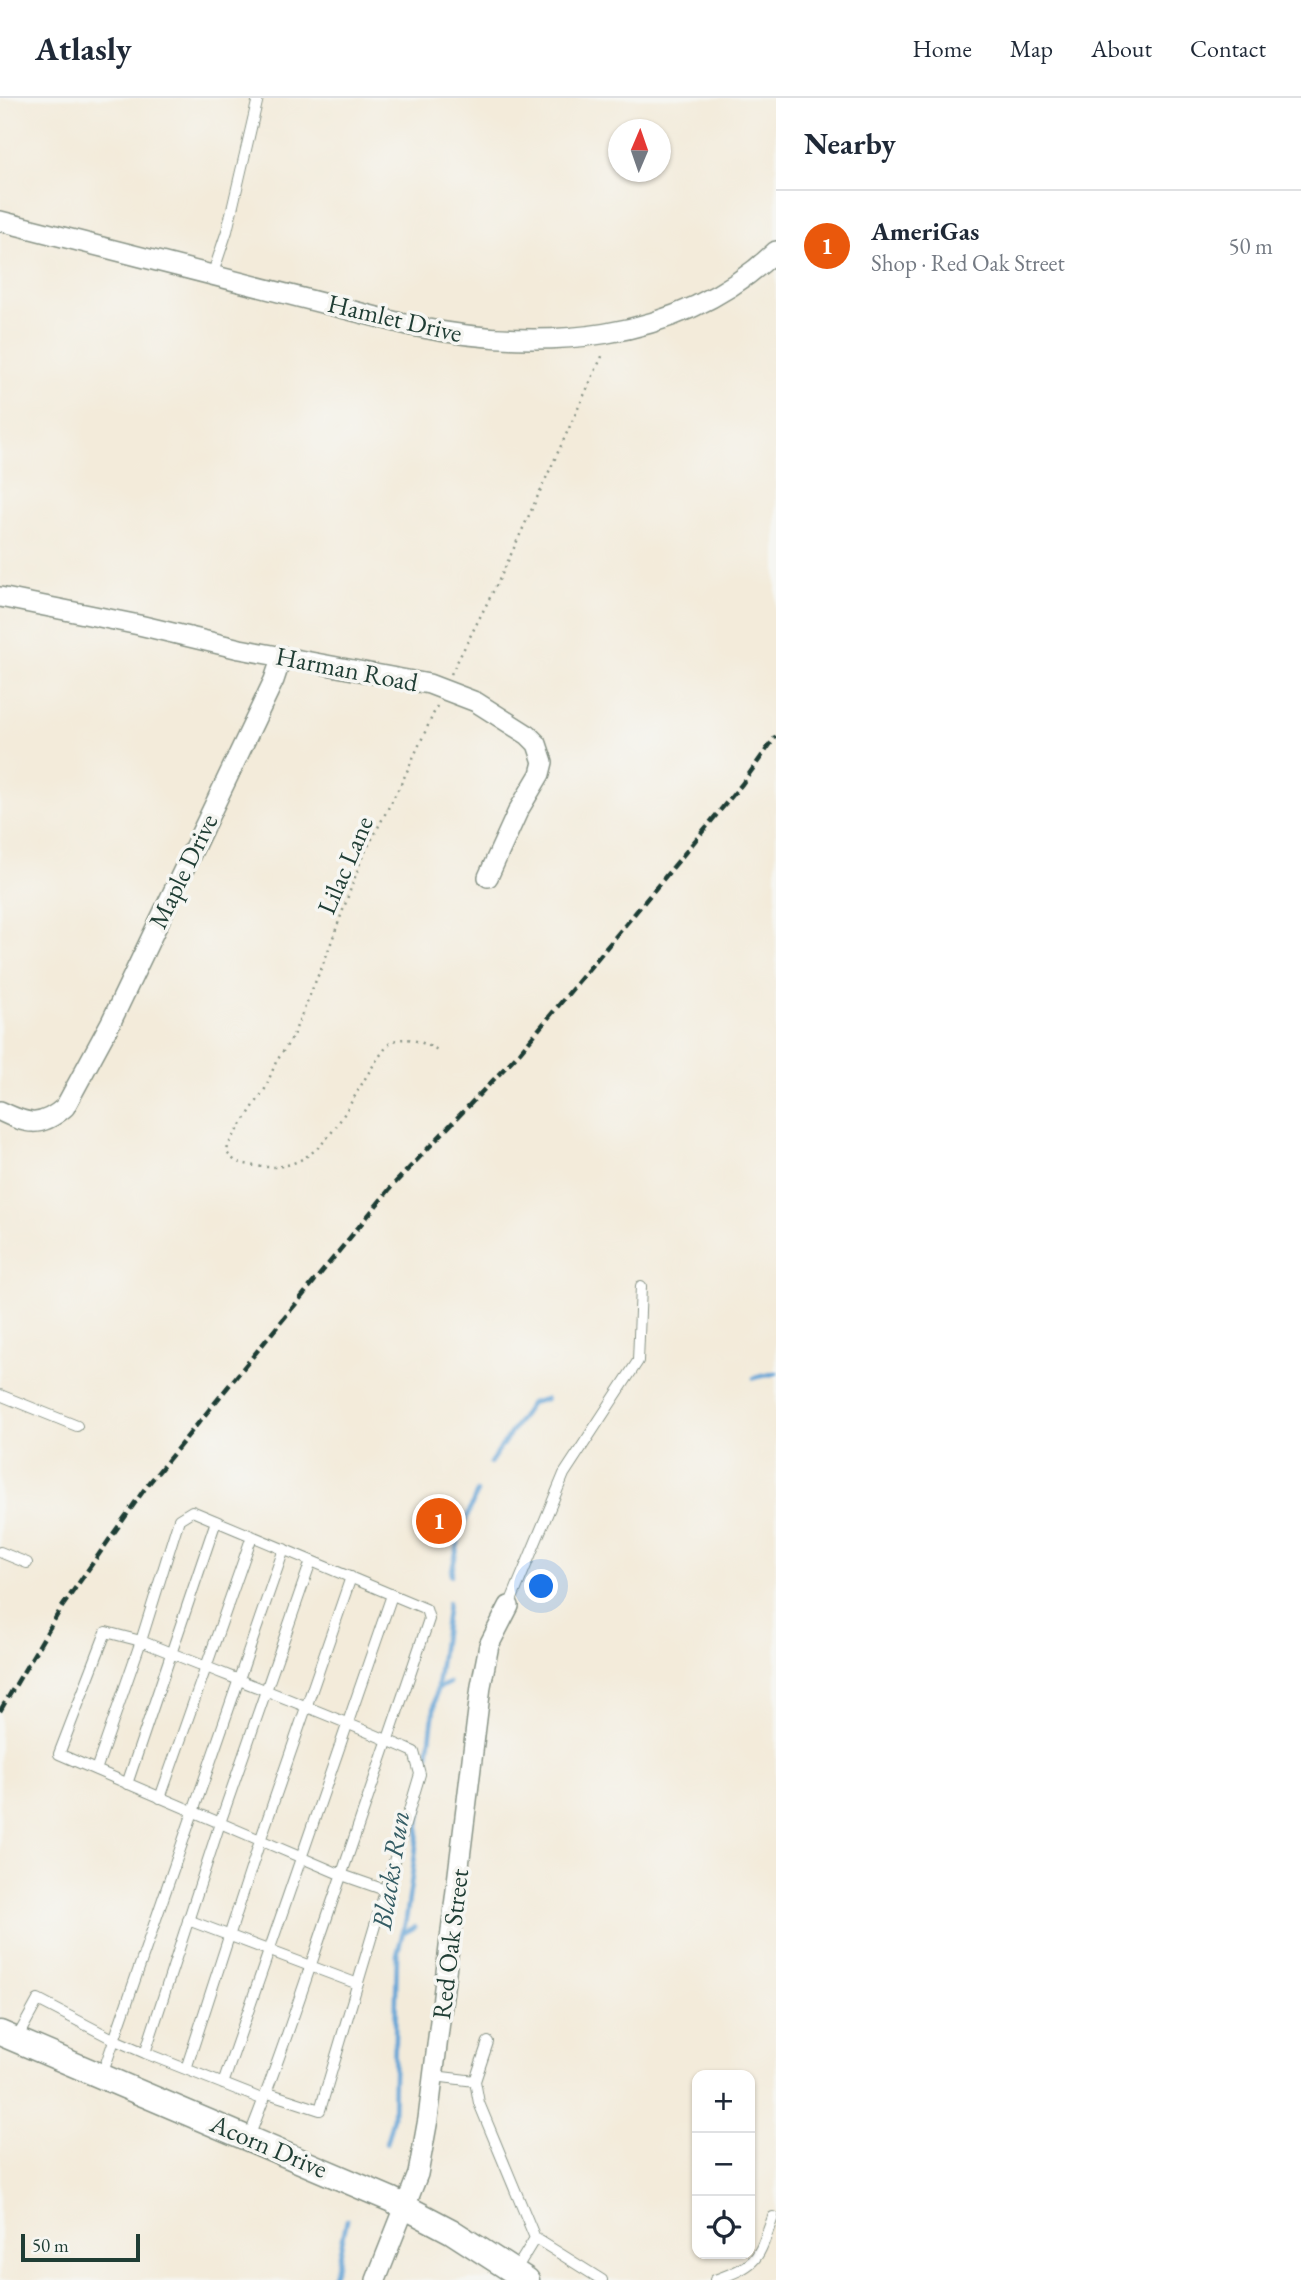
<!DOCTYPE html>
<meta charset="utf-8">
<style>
:root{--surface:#fff;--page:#f6f6f7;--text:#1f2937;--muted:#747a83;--line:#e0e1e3;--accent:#ea580c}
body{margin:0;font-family:"EB Garamond",serif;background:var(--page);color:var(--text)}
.controls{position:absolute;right:21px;bottom:21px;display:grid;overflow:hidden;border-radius:14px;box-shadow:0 2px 5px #0004}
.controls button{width:63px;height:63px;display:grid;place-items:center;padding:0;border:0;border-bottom:2px solid var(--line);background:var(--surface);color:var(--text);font:35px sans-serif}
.compass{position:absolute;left:608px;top:21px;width:63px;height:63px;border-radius:50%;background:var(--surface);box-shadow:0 2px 5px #0004;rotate:2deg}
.scale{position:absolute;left:21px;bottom:18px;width:119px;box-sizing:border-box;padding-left:7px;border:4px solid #1f3d34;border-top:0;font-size:19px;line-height:24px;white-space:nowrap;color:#1f3d34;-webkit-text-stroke:5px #f6f6f2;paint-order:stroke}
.you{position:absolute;left:542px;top:1489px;width:24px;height:24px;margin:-18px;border:5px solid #fff;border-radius:50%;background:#1a73e8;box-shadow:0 0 0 10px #1a73e833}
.badge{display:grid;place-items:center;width:46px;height:46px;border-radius:50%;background:var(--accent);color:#fff;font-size:23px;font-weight:700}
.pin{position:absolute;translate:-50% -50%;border:4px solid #fff;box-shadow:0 2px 7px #0006}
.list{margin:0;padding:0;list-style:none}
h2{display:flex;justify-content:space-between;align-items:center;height:91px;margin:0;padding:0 28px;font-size:30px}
h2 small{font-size:23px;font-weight:400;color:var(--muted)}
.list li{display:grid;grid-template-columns:46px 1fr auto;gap:21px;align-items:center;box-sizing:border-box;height:112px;padding:0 28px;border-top:2px solid var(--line)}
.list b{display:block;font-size:26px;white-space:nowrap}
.list p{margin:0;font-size:23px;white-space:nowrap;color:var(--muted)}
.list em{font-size:23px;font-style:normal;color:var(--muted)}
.icon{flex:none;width:38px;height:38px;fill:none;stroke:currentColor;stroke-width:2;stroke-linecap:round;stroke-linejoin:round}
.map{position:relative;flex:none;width:776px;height:2182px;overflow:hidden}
header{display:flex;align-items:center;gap:42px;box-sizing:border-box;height:98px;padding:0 35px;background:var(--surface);border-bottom:2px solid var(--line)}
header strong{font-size:33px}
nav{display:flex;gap:38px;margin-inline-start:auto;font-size:24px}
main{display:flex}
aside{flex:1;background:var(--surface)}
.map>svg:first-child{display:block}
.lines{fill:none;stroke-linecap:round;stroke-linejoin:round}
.stream{stroke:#62a3d5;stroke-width:4.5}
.service-casing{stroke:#899487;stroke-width:12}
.minor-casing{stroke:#899487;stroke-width:22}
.tertiary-casing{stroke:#899487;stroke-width:27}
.path{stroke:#899487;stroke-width:2.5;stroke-dasharray:2 5;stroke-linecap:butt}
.service{stroke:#fff;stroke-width:10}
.minor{stroke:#fff;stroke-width:19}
.tertiary{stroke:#fff;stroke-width:24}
.rail{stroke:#1f3d34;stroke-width:4.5;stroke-dasharray:10 5;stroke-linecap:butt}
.labels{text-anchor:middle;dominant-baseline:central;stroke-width:7;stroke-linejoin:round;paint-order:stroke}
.street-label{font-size:26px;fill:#1f3d34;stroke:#f6f6f2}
.water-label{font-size:28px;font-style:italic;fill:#335c64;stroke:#f6f6f2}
</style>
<header>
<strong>Atlasly</strong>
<nav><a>Home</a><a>Map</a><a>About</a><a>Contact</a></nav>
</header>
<main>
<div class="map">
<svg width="776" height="2182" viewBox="0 0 776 2182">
<rect width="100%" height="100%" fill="#f6f6f2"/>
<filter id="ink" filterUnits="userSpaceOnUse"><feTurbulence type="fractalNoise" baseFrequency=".0143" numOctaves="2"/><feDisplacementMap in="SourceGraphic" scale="14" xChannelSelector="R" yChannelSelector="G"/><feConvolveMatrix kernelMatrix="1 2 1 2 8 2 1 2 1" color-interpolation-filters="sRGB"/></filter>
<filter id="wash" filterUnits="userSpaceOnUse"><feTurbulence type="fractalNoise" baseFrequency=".00686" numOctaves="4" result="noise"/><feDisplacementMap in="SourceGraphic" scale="28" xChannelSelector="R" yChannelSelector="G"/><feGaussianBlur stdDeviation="1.57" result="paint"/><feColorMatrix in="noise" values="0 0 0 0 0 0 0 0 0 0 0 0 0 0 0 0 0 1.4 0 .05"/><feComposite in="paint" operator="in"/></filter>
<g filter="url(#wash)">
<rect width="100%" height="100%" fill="#f3ebda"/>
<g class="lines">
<path class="stream" d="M754 1280 776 1275
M490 1365 531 1305 546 1301
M451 1477 460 1437 477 1394
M437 1591 449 1585
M402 1836 415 1829
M386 2045 393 2020 397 1857 406 1822 414 1764 448 1505
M331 2182 337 2166 347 2122"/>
</g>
</g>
<g filter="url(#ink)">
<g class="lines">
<g class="service-casing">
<path id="service" d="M212 178 227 133 258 0
M0 1297 77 1328
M0 1454 27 1465
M509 1508 564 1376 638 1263 641 1188
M96 1672 342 1777 385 1792
M127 1686 216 1423
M160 1700 252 1438
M188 1822 358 1886
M16 1942 38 1902 115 1942 145 1955 220 1725 311 1463
M488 1944 475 1983 479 2005 535 2140 602 2182
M145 1955 264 2002
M186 1971 260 1743 351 1479
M102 1977 284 1451
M434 1978 475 1983
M223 1986 392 1497
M249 2039C277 1970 300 1899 324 1828 358 1729 392 1630 426 1530L429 1521 426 1511 192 1413 179 1421 141 1543 96 1672 59 1656 106 1534 141 1543C232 1580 325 1614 414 1654L420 1676 320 2012 268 1995
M515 2173 535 2140
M715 2182C760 2166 757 2162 773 2119"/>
</g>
<g class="minor-casing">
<path id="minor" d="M0 123 412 228C539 254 677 247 776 153
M0 499 139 527 240 551 429 586 476 604 528 637 537 646 543 664 540 676 518 713 488 779
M0 1013C27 1026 40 1031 65 1009L111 924 274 582 282 558
M376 2182 418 2076 428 2021 481 1588 489 1547 509 1508"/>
</g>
<g class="tertiary-casing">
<path id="tertiary" d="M0 1935 392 2102 451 2133 527 2182"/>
</g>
<path class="path" d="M451 576 502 476 604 254
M437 608 403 682 362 760 327 856 292 940 276 964 265 991 228 1047 227 1055 235 1063C329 1094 343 1000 389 946 404 935 423 945 438 952"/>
<use href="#service" class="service"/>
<use href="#minor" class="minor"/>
<use href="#tertiary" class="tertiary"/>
<path class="rail" d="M0 1613 62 1509 146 1389 393 1087 520 954 742 686 776 638"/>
</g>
</g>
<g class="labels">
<g class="street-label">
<text transform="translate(395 220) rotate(13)">Hamlet Drive</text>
<text transform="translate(347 571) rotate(11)">Harman Road</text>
<text transform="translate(345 767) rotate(-67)">Lilac Lane</text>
<text transform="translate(183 773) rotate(-64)">Maple Drive</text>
<text transform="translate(450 1846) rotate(-83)">Red Oak Street</text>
<text transform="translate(269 2048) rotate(23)">Acorn Drive</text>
</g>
<g class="water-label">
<text transform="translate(390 1772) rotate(-81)">Blacks Run</text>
</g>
</g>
</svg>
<div class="controls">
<button>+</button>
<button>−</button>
<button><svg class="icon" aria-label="locate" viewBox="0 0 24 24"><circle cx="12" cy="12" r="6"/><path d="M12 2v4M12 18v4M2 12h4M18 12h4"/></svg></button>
</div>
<svg class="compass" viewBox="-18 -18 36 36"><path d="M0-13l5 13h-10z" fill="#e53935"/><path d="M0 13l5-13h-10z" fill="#747a83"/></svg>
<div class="scale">50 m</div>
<div class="you"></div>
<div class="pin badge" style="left:439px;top:1423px">1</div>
</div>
<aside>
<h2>Nearby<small></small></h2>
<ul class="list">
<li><span class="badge">1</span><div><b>AmeriGas</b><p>Shop · Red Oak Street</p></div><em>50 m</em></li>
</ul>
</aside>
</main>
